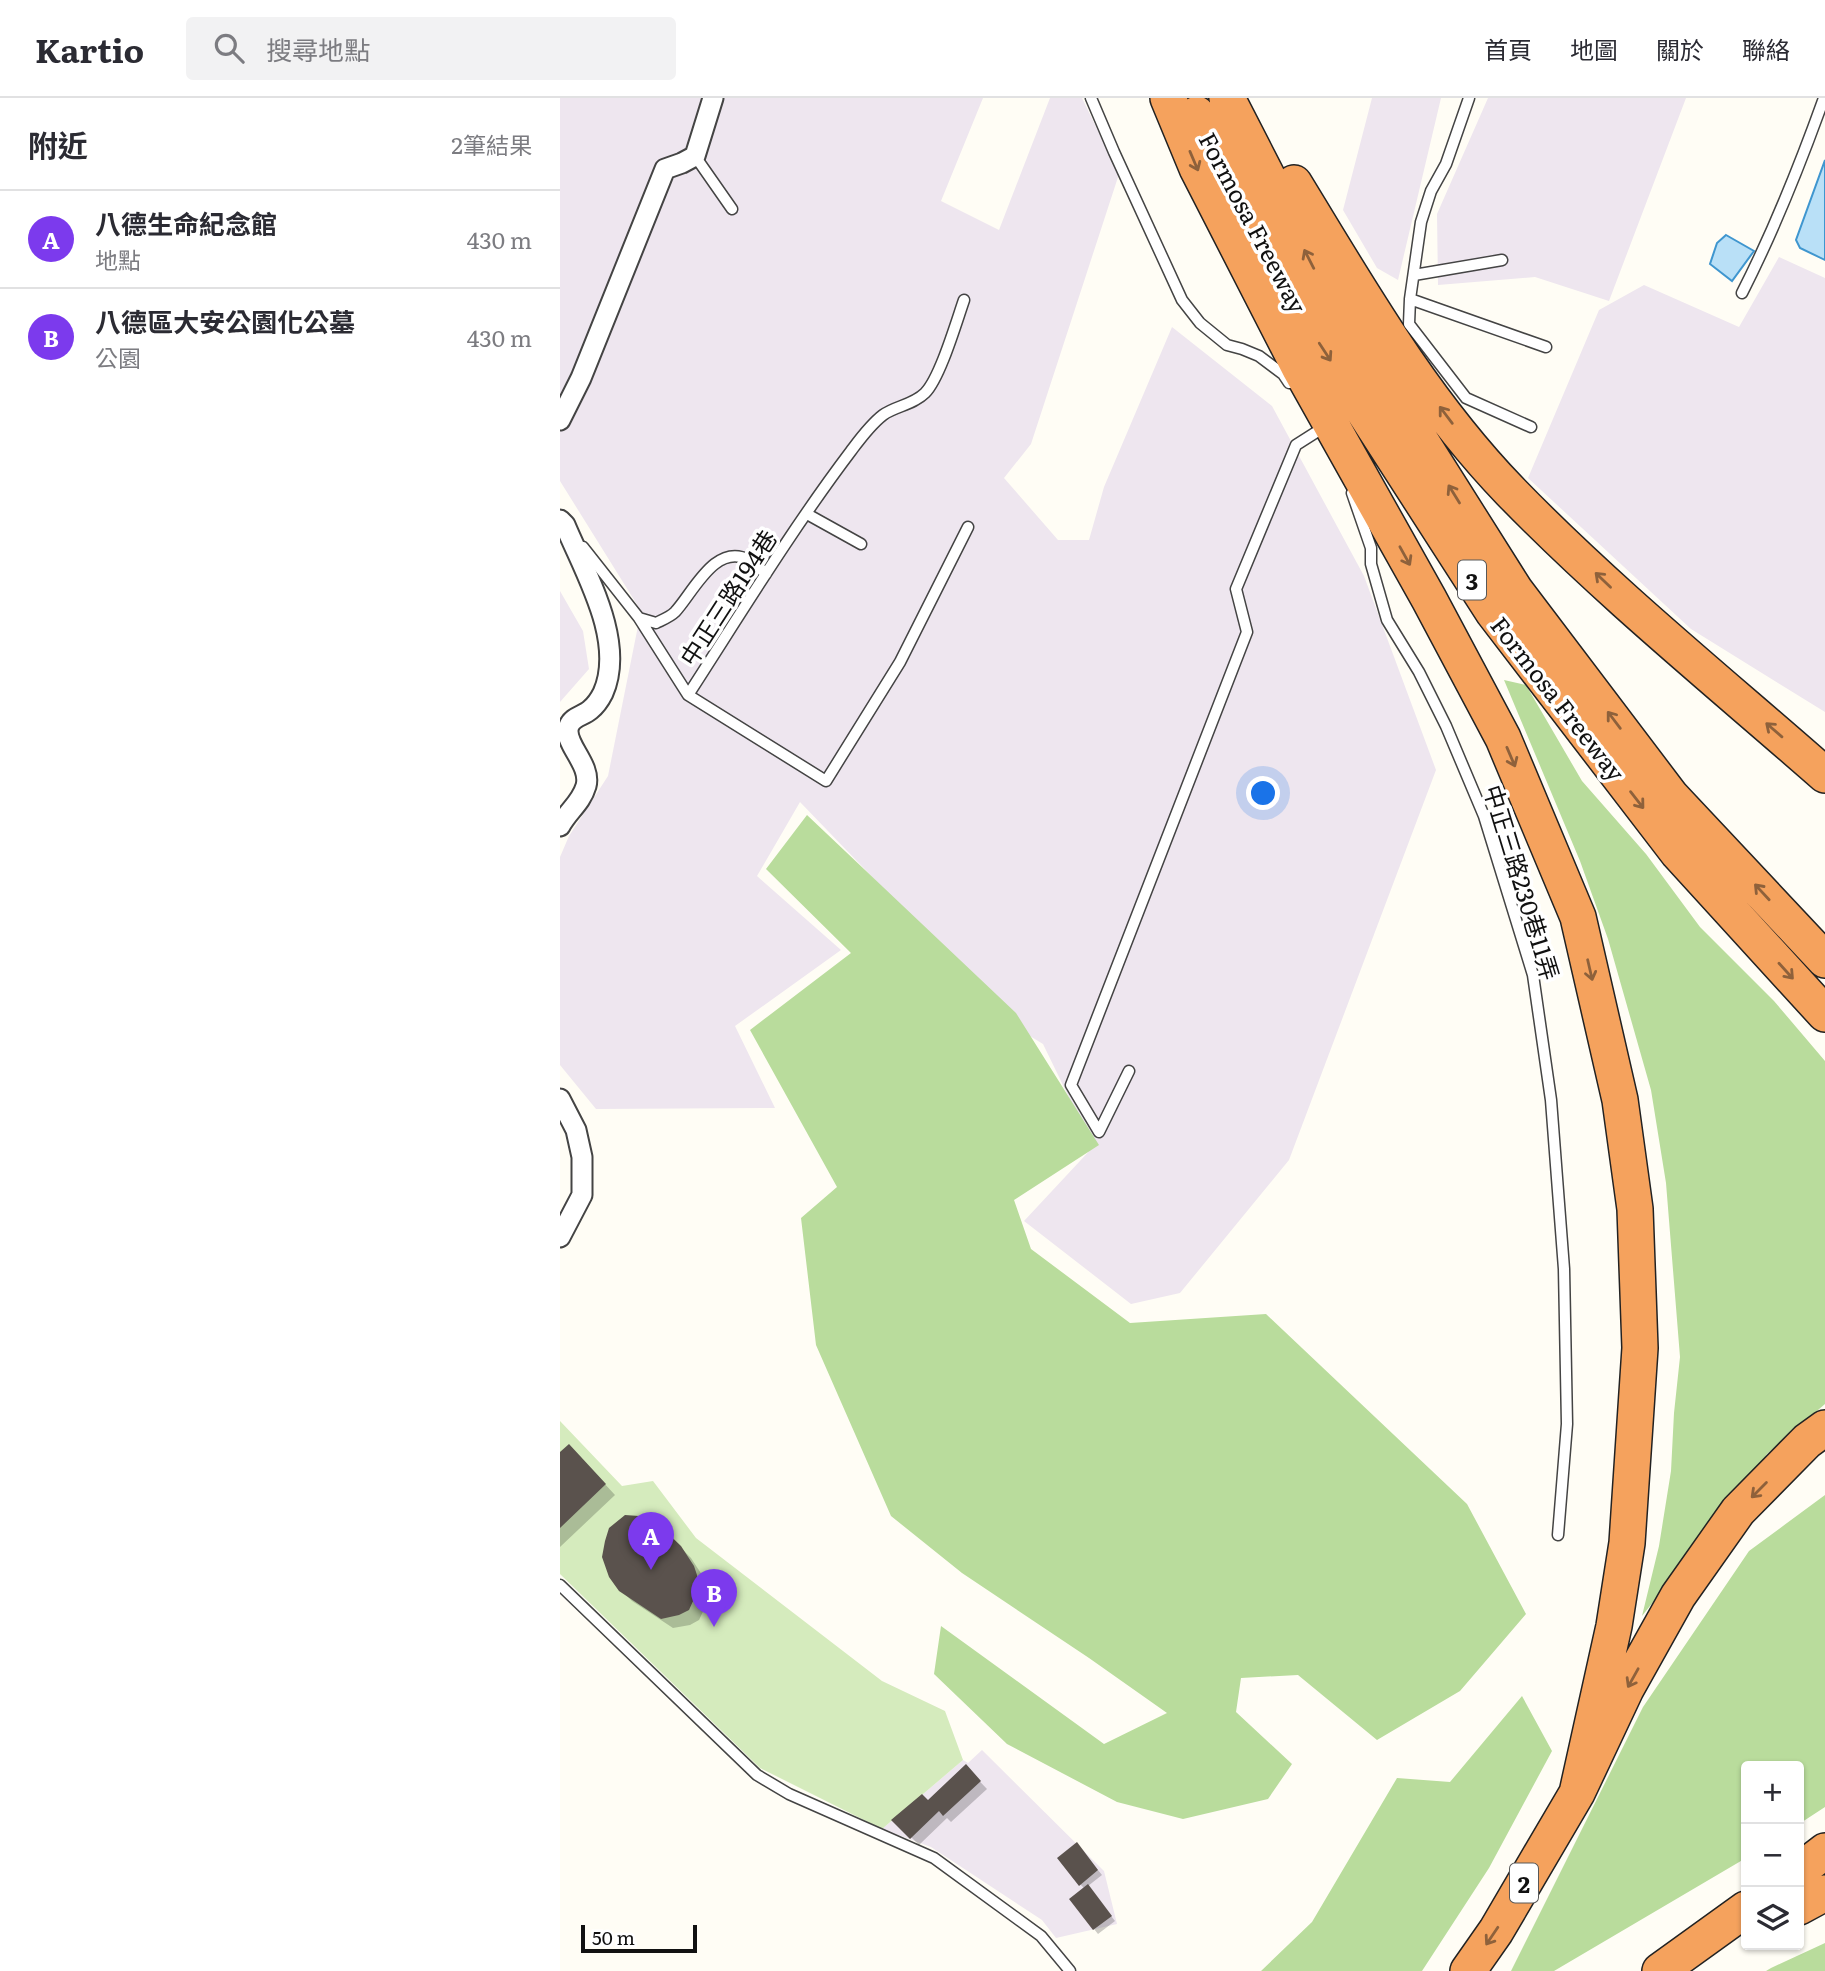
<!DOCTYPE html>
<html lang="zh-TW">
<meta charset="utf-8">
<style>
:root{--surface:#fff;--page:#f2f2f3;--text:#2b2b33;--muted:#7c7c81;--line:#e1e1e2;--accent:#7c3aed}
body{margin:0;font-family:Literata,"Noto Sans TC",serif;background:var(--page);color:var(--text)}
.controls{position:absolute;right:21px;bottom:21px;display:grid;overflow:hidden;border-radius:7px;box-shadow:0 2px 5px #0004}
.controls button{width:63px;height:63px;display:grid;place-items:center;padding:0;border:0;border-bottom:2px solid var(--line);background:var(--surface);color:var(--text);font:35px sans-serif}
.scale{position:absolute;left:21px;bottom:18px;width:116px;box-sizing:border-box;padding-left:7px;border:4px solid #111;border-top:0;font-size:19px;line-height:24px;white-space:nowrap;color:#111;-webkit-text-stroke:5px #fff;paint-order:stroke}
.you{position:absolute;left:704px;top:696px;width:24px;height:24px;margin:-18px;border:5px solid #fff;border-radius:50%;background:#1a73e8;box-shadow:0 0 0 10px #1a73e833}
.badge{display:grid;place-items:center;width:46px;height:46px;border-radius:50%;background:var(--accent);color:#fff;font-size:23px;font-weight:700}
.pin{position:absolute;translate:-50% -58px;filter:drop-shadow(0 2px 4px #0008)}
.pin::after{content:'';position:absolute;top:37px;width:24px;height:21px;background:inherit;clip-path:polygon(0 0,100% 0,50% 100%)}
.list{margin:0;padding:0;list-style:none}
h2{display:flex;justify-content:space-between;align-items:center;height:91px;margin:0;padding:0 28px;font-size:30px}
h2 small{font-size:23px;font-weight:400;color:var(--muted)}
.list li{display:grid;grid-template-columns:46px 1fr auto;gap:21px;align-items:center;box-sizing:border-box;height:98px;padding:0 28px;border-top:2px solid var(--line)}
.list b{display:block;font-size:26px;white-space:nowrap}
.list p{margin:0;font-size:23px;white-space:nowrap;color:var(--muted)}
.list em{font-size:23px;font-style:normal;color:var(--muted)}
.icon{flex:none;width:38px;height:38px;fill:none;stroke:currentColor;stroke-width:2;stroke-linecap:round;stroke-linejoin:round}
.map{position:relative;flex:none;width:1265px;height:1873px;overflow:hidden}
header{display:flex;align-items:center;gap:42px;box-sizing:border-box;height:98px;padding:0 35px;background:var(--surface);border-bottom:2px solid var(--line)}
header strong{font-size:33px}
nav{display:flex;gap:38px;margin-inline-start:auto;font-size:24px}
.search{width:490px;height:63px;background:var(--page);display:flex;align-items:center;gap:18px;box-sizing:border-box;padding:0 24px;border-radius:7px;color:var(--muted);font-size:26px}
main{display:flex}
aside{flex:1;background:var(--surface)}
.map>svg:first-child{display:block}
.industrial{fill:#eee6ef}
.green{fill:#d5ebbd}
.forest{fill:#b9dc9c}
.water{fill:#b9e0f7;stroke:#3f96cf;stroke-width:2}
.shadow{fill:#0003}
.building{fill:#5a524d}
.lines{fill:none;stroke-linecap:round;stroke-linejoin:round}
.lane-casing{stroke:#444;stroke-width:13}
.street-casing{stroke:#444;stroke-width:23}
.highway-casing{stroke:#222;stroke-width:38}
.lane{stroke:#fff;stroke-width:10}
.street{stroke:#fff;stroke-width:19}
.highway{stroke:#f5a25d;stroke-width:35}
.oneway{stroke:#8e613b}
.labels{text-anchor:middle;dominant-baseline:central;stroke-width:7;stroke-linejoin:round;paint-order:stroke}
.shield{fill:#fff;stroke:#585858;stroke-width:2}
.shield-label{font-size:23px;font-weight:bold;fill:#111}
.street-label{font-size:24px;fill:#111;stroke:#fff}
</style>
<header>
<strong>Kartio</strong>
<div class="search"><svg class="icon" aria-label="search" viewBox="0 0 24 24"><circle cx="10" cy="10" r="6"/><path d="M15 15l6 6"/></svg>搜尋地點</div>
<nav><a>首頁</a><a>地圖</a><a>關於</a><a>聯絡</a></nav>
</header>
<main>
<aside>
<h2>附近<small>2筆結果</small></h2>
<ul class="list">
<li><span class="badge">A</span><div><b>八德生命紀念館</b><p>地點</p></div><em>430 m</em></li>
<li><span class="badge">B</span><div><b>八德區大安公園化公墓</b><p>公園</p></div><em>430 m</em></li>
</ul>
</aside>
<div class="map">
<svg width="1265" height="1873" viewBox="0 0 1265 1873">
<rect width="100%" height="100%" fill="#fffdf5"/>
<path class="industrial" d="M0 0H423L381 103 439 132 490 0H522L559 76 471 346 444 380 498 442H529L544 389 612 229 712 308 804 478 876 672 729 1062 620 1195 571 1206 464 1123 533 1049 483 946 394 892 347 815 240 704 197 778 281 852 175 928 215 1010 36 1011 0 967V759L9 738 48 678 81 513 0 383Z
M812 0H881L838 182 817 170 783 112Z
M928 0H1126L1049 203 975 179 878 187 877 116Z
M1219 159 1265 180V614L1131 531 968 380 1039 212 1084 187 1179 229Z
M0 493 23 533 29 571 0 604Z
M422 1652 544 1773 557 1826 496 1840 482 1822 371 1749 322 1731 403 1662 408 1665Z"/>
<path class="green" d="M0 1323 62 1388 93 1383 136 1440 322 1583 385 1613 403 1662 322 1731 200 1670 0 1476Z"/>
<path class="forest" d="M944 582 966 587 1022 683 1086 756 1140 829 1214 903 1265 963V1306L1207 1356 1176 1400 1082 1518 1099 1448 1111 1373 1114 1315 1120 1259 1106 1085 1091 992 1048 841 1020 763Z
M247 717 456 915 539 1047 454 1102 471 1151 570 1225 706 1216 907 1406 966 1516 900 1593 817 1642 738 1577 681 1580 676 1614 732 1666 708 1701 623 1721 557 1704 447 1646 374 1576 381 1528 544 1646 607 1615 529 1560 402 1475 331 1418 256 1247 241 1120 277 1089 190 932 291 855 206 771Z
M1265 1397V1709L1239 1726V1668H1186V1760L994 1873H951L1083 1609 1189 1453Z
M962 1598 992 1653 929 1770 862 1873H701L752 1824 837 1680 890 1684Z
M1265 1845V1873H1206L1211 1870Z"/>
<path class="water" d="M1265 62V162L1240 150 1236 142Z
M1166 137 1194 153 1172 183 1150 166 1157 145Z"/>
<path class="shadow" d="M0 1356 19 1358 55 1397 0 1449Z
M95 1424 131 1460 144 1480 147 1489 148 1503 139 1522 130 1527 113 1530 72 1503 61 1492Z
M406 1669 427 1691 391 1724 387 1720 359 1747 334 1722 368 1705Z
M521 1751 542 1777 528 1788 555 1823 538 1836 534 1831 525 1791 520 1786Z"/>
<path class="building" d="M9 1346 46 1386 0 1430V1354Z
M65 1417 79 1418 95 1423 121 1448 134 1468 137 1477 138 1492 129 1512 119 1517 101 1521 59 1493 49 1479 42 1459 45 1443 49 1430Z
M406 1666 421 1683 383 1718 379 1713 350 1741 331 1722 362 1696 368 1702Z
M517 1744 538 1772 519 1788 497 1760Z
M528 1786 552 1818 533 1832 509 1801Z"/>
<g class="lines">
<g class="lane-casing">
<path id="lane" d="M531 0 554 54 622 202 640 225 667 247 682 251 699 258 723 276 729 285
M909 0 886 66 871 93 861 124 850 201 849 226 906 300 971 329
M135 58 172 111
M854 177 942 162
M1182 195C1214 132 1240 67 1264 0
M850 201 986 249
M792 395 811 450V466L827 522 859 574 886 628 924 718 973 877 991 1002 1004 1171 1007 1326 998 1437
M247 416 301 446
M23 449 79 520 128 597 266 683 340 564 408 429
M79 520 96 525C102 522 110 519 115 514 133 495 155 444 189 462 195 466 201 471 206 476
M128 597C181 515 232 431 291 353 300 341 310 327 323 317 335 308 353 307 365 295 380 280 396 225 404 202
M569 973 539 1034 511 987 687 534 676 491 736 347 758 333
M0 1487 197 1677 229 1696 374 1760 481 1838 510 1873"/>
</g>
<g class="street-casing">
<path id="street" d="M0 322 21 280 105 71 122 65 135 58 153 0
M0 422 5 427C25 475 66 543 43 595 40 601 35 608 30 612 23 618 12 619 9 628 2 645 32 666 26 688 21 705 8 713 0 728
M0 1001 16 1032 22 1059V1097L0 1139"/>
</g>
<g class="highway-casing">
<path id="highway" d="M608 0 637 70 740 271 869 501 943 640 1018 819 1060 1002 1075 1111 1080 1250 1067 1445 1054 1528 1017 1695
M667 0 765 191 955 492 1111 698 1265 862
M637 16 736 208 933 514 1118 755 1265 916
M734 85C799 191 862 302 950 393 1048 494 1159 584 1265 677
M1239 1773 1265 1753
M1239 1809 1265 1795
M908 1873 936 1833 1017 1695 1066 1591 1118 1498 1178 1413 1247 1343 1265 1330
M1100 1873 1186 1811"/>
</g>
<use href="#lane" class="lane"/>
<use href="#street" class="street"/>
<use href="#highway" class="highway"/>
</g>
<defs><path id="oneway-shaft" d="M-6 0H5M1.5-3L5.5 0L1.5 3" fill="none" stroke-width="1.6" stroke-linecap="round" stroke-linejoin="round" transform="scale(1.75)"/></defs>
<g class="oneway">
<use href="#oneway-shaft" transform="translate(634 63) rotate(67)"/>
<use href="#oneway-shaft" transform="translate(749 161) rotate(-117)"/>
<use href="#oneway-shaft" transform="translate(765 254) rotate(57)"/>
<use href="#oneway-shaft" transform="translate(886 317) rotate(-127)"/>
<use href="#oneway-shaft" transform="translate(894 396) rotate(-122)"/>
<use href="#oneway-shaft" transform="translate(845 458) rotate(61)"/>
<use href="#oneway-shaft" transform="translate(1043 482) rotate(-136)"/>
<use href="#oneway-shaft" transform="translate(1054 622) rotate(-127)"/>
<use href="#oneway-shaft" transform="translate(1214 632) rotate(-139)"/>
<use href="#oneway-shaft" transform="translate(951 659) rotate(67)"/>
<use href="#oneway-shaft" transform="translate(1077 702) rotate(52)"/>
<use href="#oneway-shaft" transform="translate(1202 794) rotate(-133)"/>
<use href="#oneway-shaft" transform="translate(1030 872) rotate(77)"/>
<use href="#oneway-shaft" transform="translate(1226 873) rotate(48)"/>
<use href="#oneway-shaft" transform="translate(1199 1392) rotate(135)"/>
<use href="#oneway-shaft" transform="translate(1073 1580) rotate(119)"/>
<use href="#oneway-shaft" transform="translate(932 1838) rotate(124)"/>
</g>
<g class="labels">
<g class="shield">
<rect x="898" y="462.5" width="28" height="39" rx="5"/>
<rect x="950" y="1765.5" width="28" height="39" rx="5"/>
</g>
<g class="shield-label">
<text x="912" y="482">3</text>
<text x="964" y="1785">2</text>
</g>
<g class="street-label">
<text transform="translate(694 124) rotate(62)">Formosa Freeway</text>
<text transform="translate(167 499) rotate(-57)">中正三路194巷</text>
<text transform="translate(999 600) rotate(52)">Formosa Freeway</text>
<text transform="translate(963 784) rotate(73)">中正三路230巷11弄</text>
</g>
</g>
</svg>
<div class="controls">
<button>+</button>
<button>−</button>
<button><svg class="icon" aria-label="layers" viewBox="0 0 24 24"><path d="M12 4l9 5-9 5-9-5zM3 14l9 5 9-5"/></svg></button>
</div>
<div class="scale">50 m</div>
<div class="you"></div>
<div class="pin badge" style="left:91px;top:1472px">A</div>
<div class="pin badge" style="left:154px;top:1529px">B</div>
</div>
</main>
